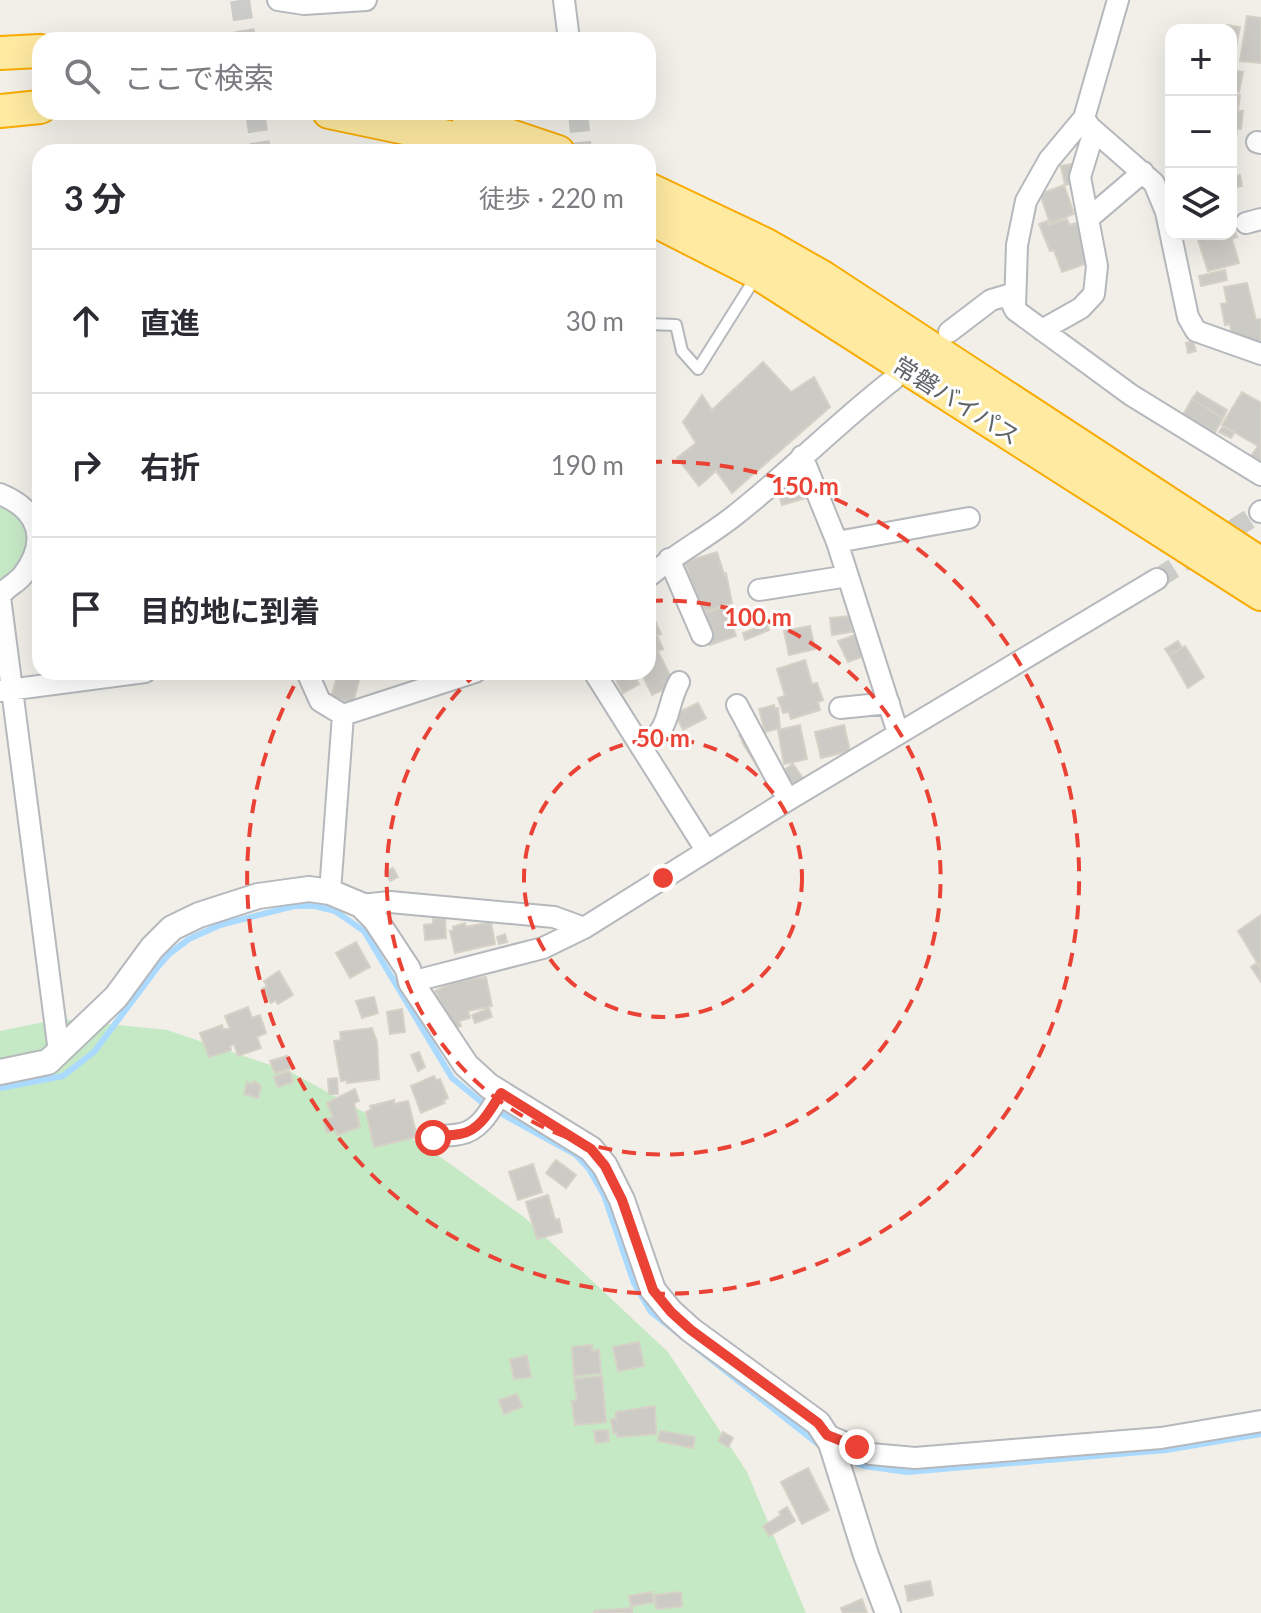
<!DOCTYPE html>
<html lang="ja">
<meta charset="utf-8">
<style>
:root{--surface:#fff;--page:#f2f2f3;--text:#2b2b33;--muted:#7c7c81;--line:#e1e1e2}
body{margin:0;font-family:Lato,"Noto Sans JP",sans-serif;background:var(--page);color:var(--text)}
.controls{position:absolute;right:24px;top:24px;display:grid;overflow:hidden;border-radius:16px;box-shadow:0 8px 32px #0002}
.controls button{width:72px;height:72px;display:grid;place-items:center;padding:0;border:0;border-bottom:2px solid var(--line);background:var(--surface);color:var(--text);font:40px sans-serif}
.stop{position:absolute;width:24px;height:24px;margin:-18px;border:6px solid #ea4335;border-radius:50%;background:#fff}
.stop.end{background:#ea4335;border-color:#fff;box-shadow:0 2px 8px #0008}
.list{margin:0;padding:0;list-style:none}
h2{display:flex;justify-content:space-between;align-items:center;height:104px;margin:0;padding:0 32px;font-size:34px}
h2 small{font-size:26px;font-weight:400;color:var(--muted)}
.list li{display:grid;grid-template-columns:52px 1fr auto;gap:24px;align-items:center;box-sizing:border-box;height:144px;padding:0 32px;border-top:2px solid var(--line)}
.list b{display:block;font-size:30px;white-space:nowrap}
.list em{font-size:26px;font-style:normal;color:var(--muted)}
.icon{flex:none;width:44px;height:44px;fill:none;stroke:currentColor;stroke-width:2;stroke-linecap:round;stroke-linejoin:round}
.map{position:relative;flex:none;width:1261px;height:1613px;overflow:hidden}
.search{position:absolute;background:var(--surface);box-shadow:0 8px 32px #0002;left:32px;top:32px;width:624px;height:88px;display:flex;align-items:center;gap:20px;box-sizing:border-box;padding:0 28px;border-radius:24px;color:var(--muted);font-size:30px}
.panel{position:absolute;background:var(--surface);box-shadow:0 8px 32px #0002;left:32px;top:144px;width:624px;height:536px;border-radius:24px}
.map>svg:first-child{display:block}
.green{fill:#c5e8c5}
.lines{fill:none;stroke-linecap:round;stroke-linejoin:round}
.stream{stroke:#aadaff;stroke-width:6}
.building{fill:#cccac5;stroke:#d6d1c6;stroke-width:2}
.minor-tunnel{stroke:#ccccc8;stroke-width:20;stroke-dasharray:20 10;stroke-linecap:butt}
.service-casing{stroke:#b5b8bc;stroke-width:14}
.minor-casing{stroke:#b5b8bc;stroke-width:24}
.tertiary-casing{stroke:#b5b8bc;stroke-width:28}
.trunk-casing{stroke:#f9ab00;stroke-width:36}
.service{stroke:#fff;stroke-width:10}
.minor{stroke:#fff;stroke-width:20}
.tertiary{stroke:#fff;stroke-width:24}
.trunk{stroke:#feeaa1;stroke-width:32}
.route{stroke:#ea4335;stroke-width:10}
.ring{fill:none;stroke:#ea4335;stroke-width:4;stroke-dasharray:14 10}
.labels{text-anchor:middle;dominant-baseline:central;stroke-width:6;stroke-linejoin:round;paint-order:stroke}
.street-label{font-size:24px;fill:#5f6368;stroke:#fff}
.centre{fill:#ea4335;stroke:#fff;stroke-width:4}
.ring-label{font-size:24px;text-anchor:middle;font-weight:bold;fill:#ea4335;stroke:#fff;stroke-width:6;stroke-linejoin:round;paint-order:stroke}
</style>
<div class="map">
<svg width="1261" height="1613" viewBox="0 0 1261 1613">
<rect width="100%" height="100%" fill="#f1efe8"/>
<path class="green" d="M0 504H5L32 528 25 560 0 588Z
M59 1019 167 1030 291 1072 425 1146 524 1217 668 1352 747 1472 806 1613H0V1031Z"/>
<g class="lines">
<path class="stream" d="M0 1088 63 1076 94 1052 157 968 169 954 189 939 220 925 294 906H315L335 911 364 931 452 1078 484 1104 576 1155 589 1169 604 1195 634 1283 651 1312 823 1448
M844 1458 864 1466 907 1472 1166 1450 1261 1434"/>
</g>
<path class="building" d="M1247 16 1261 18V63L1240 61Z
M1227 25 1240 27 1236 47 1231 46V30H1226Z
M1231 70 1243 72 1239 92 1231 91Z
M1231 94 1240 95 1238 111H1243L1241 129H1237L1236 138H1231Z
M1072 164 1076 182 1065 185 1061 166Z
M1240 175 1242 186 1231 188V176Z
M1064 185 1074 214 1050 223 1040 194Z
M1067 219 1069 225 1077 223 1091 262 1062 272 1054 250 1050 251 1039 224 1047 221 1049 225Z
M1231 222 1237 237 1232 239 1239 263 1208 271 1196 234H1231Z
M1225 270 1227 280 1201 286 1199 276Z
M1247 283 1256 320 1261 319V341L1243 344 1232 338 1230 324 1225 325 1221 304 1227 303 1224 287Z
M1193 341 1196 351 1188 353 1186 343Z
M763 362 791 392 814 377 830 407 732 493 716 471 699 486 677 458 696 443 683 422 702 395 712 410Z
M1197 392 1227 410 1223 418 1192 399Z
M1242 392 1261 403V462L1251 456 1258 446 1222 425Z
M1192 399 1223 418 1214 434 1183 415Z
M1223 426 1234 433 1231 438 1219 432Z
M800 480 806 498 782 505 777 488Z
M717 552 724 574 726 573 732 603 701 613 685 562Z
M726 606 736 636 710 645 700 615Z
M648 612 651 619 654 618 661 634 657 635 663 649 658 651 672 680 666 682 669 687 652 695 641 672H648Z
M850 616 852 632 832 635 830 618Z
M766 624 769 630 745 640 743 633Z
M810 626 815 649 789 655 784 631Z
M860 633 867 655 848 662 838 641Z
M1178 641 1182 648 1169 655 1165 649Z
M1185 646 1204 677 1188 688 1169 655Z
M805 660 812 684 817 683 823 700 818 702 820 710 791 719 789 712 783 713 778 698 785 696 777 669Z
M612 672H633L639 684 623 693Z
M338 674 359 680 353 703 331 697Z
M698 703 706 718 683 730 675 714Z
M774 705 775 709 778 708 780 728 765 732 759 709Z
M800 725 807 759 784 764 778 730Z
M844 725 850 751 821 758 815 732Z
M746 731 766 767 760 771 742 742 743 741 739 735Z
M793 764 804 780 793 787 782 771Z
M393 868 398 877 390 881 385 872Z
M1261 915V969L1238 931Z
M445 918 446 938 425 940 424 925 433 924V919Z
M491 922 495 944 455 953 450 931 454 930 453 927 465 923 466 927Z
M505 934 507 942 499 944 497 937Z
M356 942 370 967 350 978 336 953Z
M1257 963 1261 969V982L1251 967Z
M279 971 293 995 278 1004 275 1000 271 1003 262 989 267 986 264 981Z
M486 977 492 1006 468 1011 470 1018 459 1021 461 1026 454 1029 435 991 454 982Z
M374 997 378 1013 362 1018 356 1001Z
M248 1007 252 1018 260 1015 266 1033 257 1037 261 1048 238 1056 234 1044 230 1046 231 1050 209 1057 200 1033 222 1025 223 1029H230L225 1016Z
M489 1008 492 1017 475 1023 472 1015Z
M402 1009 405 1032 390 1034 387 1012Z
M372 1028 377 1042 379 1079 347 1083V1080L341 1081 334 1041 341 1040 340 1032Z
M419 1052 425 1067 418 1071 411 1055Z
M287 1056 291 1068 275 1073 270 1061Z
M289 1071 293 1082 278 1087 274 1077Z
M434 1076 436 1080 440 1079 448 1098 443 1101 445 1103 421 1113 411 1086Z
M337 1078 338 1094H329L328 1079Z
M254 1081 261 1086 258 1098 244 1094 247 1082 253 1084Z
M355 1089 359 1101 354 1103 360 1127 337 1135 336 1130 327 1133 323 1120 333 1117 327 1103Z
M394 1100V1104L408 1101 417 1137 374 1147 366 1112 371 1109 370 1106Z
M556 1160 576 1175 566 1188 546 1173Z
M533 1164 542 1192 518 1200 509 1172Z
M548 1195 555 1220 559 1219 562 1232 537 1239 526 1202Z
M639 1342 644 1366 618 1371 613 1347Z
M592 1345V1351L599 1350 601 1373 574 1376 572 1347Z
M527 1356 531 1377 514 1379 510 1359Z
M602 1376 606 1422 575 1425 572 1401 577 1400 574 1379Z
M517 1394 522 1407 504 1414 499 1400Z
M655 1406 656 1434 617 1437V1433H613L611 1419H616V1412Z
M608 1430 609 1441 596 1443 594 1431Z
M660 1431 695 1437 693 1448 658 1441Z
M723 1432 733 1438 728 1447 718 1441Z
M808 1468 829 1510 802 1524 781 1482Z
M787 1507 795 1521 769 1536 763 1526 781 1515 779 1512Z
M930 1581 933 1595 908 1601 905 1586Z
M652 1592 654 1602 631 1606 629 1596Z
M681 1592 682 1606 656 1609 655 1595Z
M862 1599 867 1613H843L841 1608Z
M632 1608V1613H594V1611Z"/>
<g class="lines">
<path class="minor-tunnel" d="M240 0 246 40
M255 112 261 152
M578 112 582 152
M1157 579 1260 512"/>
<g class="service-casing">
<path id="service" d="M648 324 676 325 682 351 698 369 757 275"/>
</g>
<g class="minor-casing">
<path id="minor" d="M278 0 304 4 366 0
M564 0 569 40
M1084 118 1090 127 1154 183 1166 212 1188 317 1196 331 1261 354
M1257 142 1261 143
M1089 218 1143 172
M1246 223 1261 219
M1015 307 1017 245 1026 201 1049 160 1084 118 1118 0
M1042 330 1081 308 1094 294 1097 266 1080 177 1094 131
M949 332 991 300 1008 295 1015 310 1131 395 1261 475
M802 456 837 542 898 733
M0 494C39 510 49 540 23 575 16 584 5 587 0 597L59 1052
M1260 512 1261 511
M837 542 969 518
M669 559 702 635
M648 577C675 554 706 538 734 516 789 473 838 422 894 379
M759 590 848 576
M307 672 320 701 343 715 330 892
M594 672 706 850
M0 691 145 672
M737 705 788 800
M840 708 889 703
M343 715 475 672
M641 747C673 729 664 711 679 682
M361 905 390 902 554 917 584 928 788 800 1157 579
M411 982 543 948 584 928
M433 1138C442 1135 450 1136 460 1134 480 1131 491 1109 501 1093
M827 1435 871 1454 915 1458 1161 1438 1261 1421"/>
</g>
<g class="tertiary-casing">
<path id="tertiary" d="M0 1072 48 1062 116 997 152 948 172 928 199 915 258 896 309 889 330 892 361 905 375 919 408 969 411 982 466 1065 489 1086 591 1149 605 1166 622 1200 653 1290 671 1312 691 1330 818 1423 831 1443 866 1555 888 1613"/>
</g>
<g class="trunk-casing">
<path id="trunk" d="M0 53 40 51
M0 111 40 107
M329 112 467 141 495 152
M469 122 558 152
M648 189 764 244 822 277 1261 564
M648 217 758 273 1261 594"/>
</g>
<use href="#service" class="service"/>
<use href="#minor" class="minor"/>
<use href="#tertiary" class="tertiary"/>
<use href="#trunk" class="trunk"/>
</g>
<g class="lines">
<path class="route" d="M433 1138C442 1135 450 1136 460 1134 480 1131 491 1109 501 1093L591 1149 605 1166 622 1200 653 1290 671 1312 691 1330 818 1423 827 1435 857 1447"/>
</g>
<g class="ring">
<circle cx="663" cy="878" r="139"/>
<path d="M649 601A277 277 0 1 1 478 672"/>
<path d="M648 462A416 416 0 1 1 301 673"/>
</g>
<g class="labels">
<g class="street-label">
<text transform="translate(957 400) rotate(32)">常磐バイパス</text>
</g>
</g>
<circle cx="663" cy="878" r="12" class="centre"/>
<g class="ring-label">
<text x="805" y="495">150 m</text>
<text x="758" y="626">100 m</text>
<text x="663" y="747">50 m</text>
</g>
</svg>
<div class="controls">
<button>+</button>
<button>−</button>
<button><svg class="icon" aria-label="layers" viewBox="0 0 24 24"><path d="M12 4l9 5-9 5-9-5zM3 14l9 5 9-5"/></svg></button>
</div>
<div class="stop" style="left:433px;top:1138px"></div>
<div class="stop end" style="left:857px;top:1447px"></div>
<div class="search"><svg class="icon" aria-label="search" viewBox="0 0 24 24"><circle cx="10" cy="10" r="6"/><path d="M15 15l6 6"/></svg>ここで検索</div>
<section class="panel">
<h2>3 分<small>徒歩 · 220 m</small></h2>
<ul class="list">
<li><svg class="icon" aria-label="ahead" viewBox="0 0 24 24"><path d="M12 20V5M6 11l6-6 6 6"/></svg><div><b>直進</b></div><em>30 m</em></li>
<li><svg class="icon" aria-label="right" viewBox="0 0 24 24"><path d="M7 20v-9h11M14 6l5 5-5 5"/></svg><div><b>右折</b></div><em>190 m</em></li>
<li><svg class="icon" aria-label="arrive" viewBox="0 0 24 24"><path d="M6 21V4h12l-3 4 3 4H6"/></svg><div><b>目的地に到着</b></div></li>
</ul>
</section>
</div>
